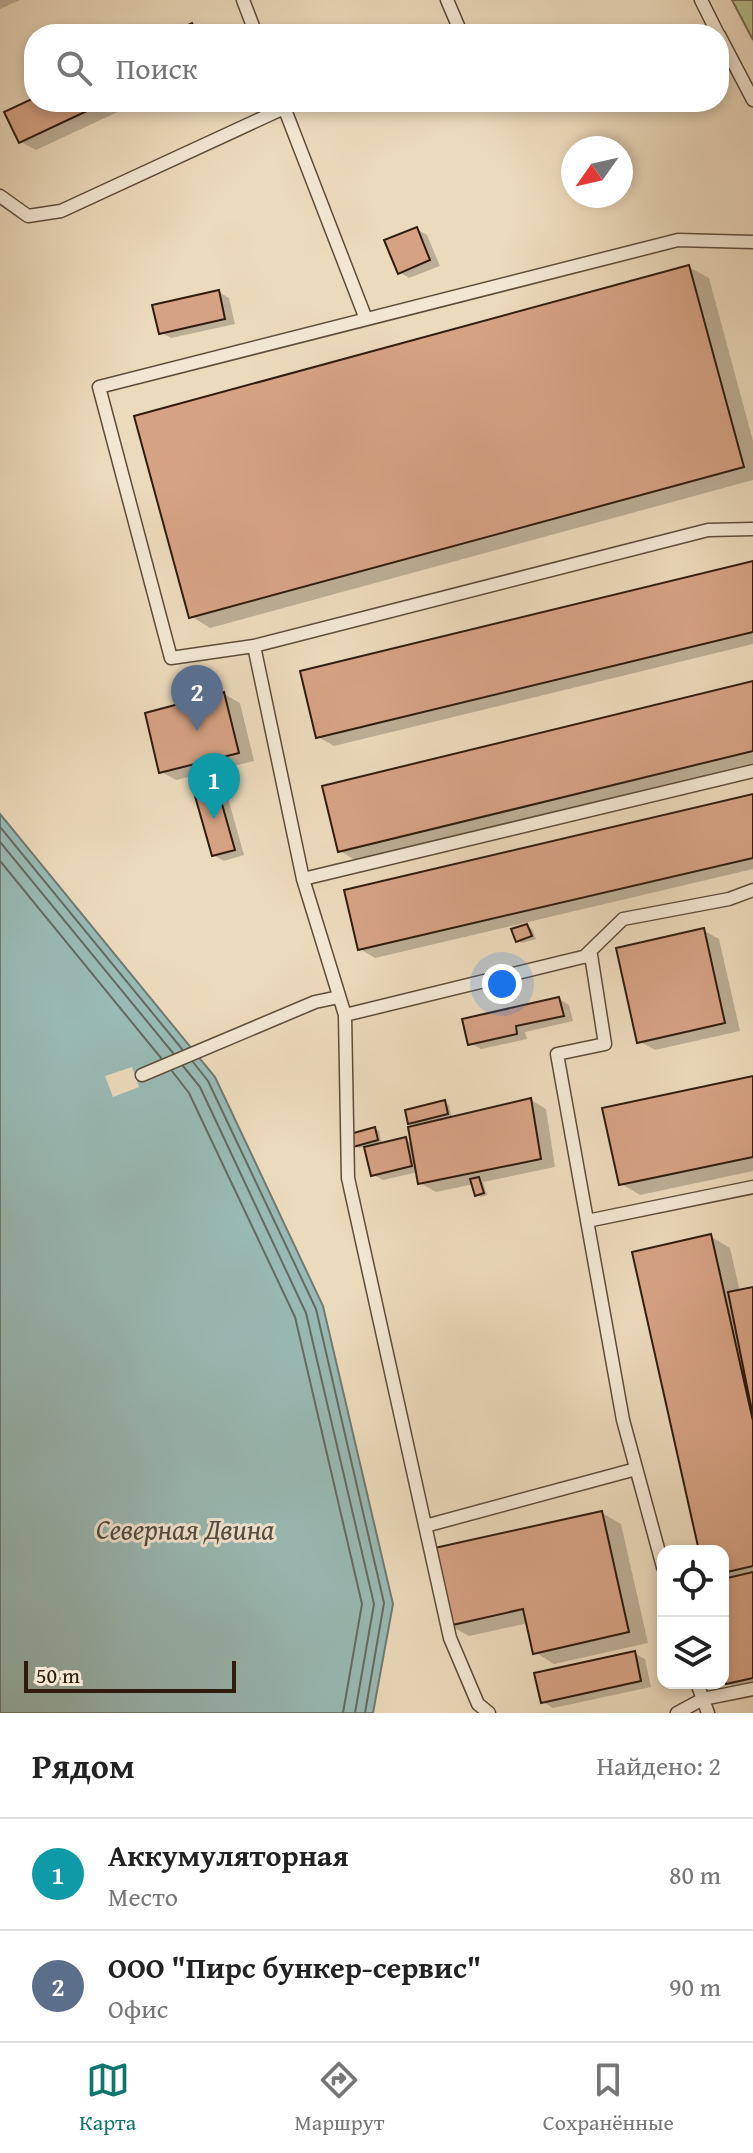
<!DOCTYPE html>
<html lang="ru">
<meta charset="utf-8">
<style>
:root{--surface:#fff;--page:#f2f2f2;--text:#222;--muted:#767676;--line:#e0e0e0;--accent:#0f766e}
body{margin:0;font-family:"Gentium Book Plus",serif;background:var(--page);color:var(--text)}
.controls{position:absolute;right:24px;bottom:24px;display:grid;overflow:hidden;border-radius:16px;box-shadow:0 4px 12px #0003}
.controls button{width:72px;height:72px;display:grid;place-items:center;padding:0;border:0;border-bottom:2px solid var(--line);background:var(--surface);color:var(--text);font:40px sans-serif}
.compass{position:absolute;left:561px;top:136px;width:72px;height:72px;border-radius:50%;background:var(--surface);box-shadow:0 4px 12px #0003;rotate:236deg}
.scale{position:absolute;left:24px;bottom:20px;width:212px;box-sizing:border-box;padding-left:8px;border:4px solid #301c0f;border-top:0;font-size:22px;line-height:28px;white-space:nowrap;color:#301c0f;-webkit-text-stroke:6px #f3e7d3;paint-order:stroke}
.you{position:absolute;left:502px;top:984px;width:28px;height:28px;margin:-20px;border:6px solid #fff;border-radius:50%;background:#1a73e8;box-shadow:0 0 0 12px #1a73e833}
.badge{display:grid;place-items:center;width:52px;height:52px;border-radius:50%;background:var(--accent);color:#fff;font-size:26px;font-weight:700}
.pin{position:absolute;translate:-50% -66px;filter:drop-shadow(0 2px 4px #0008)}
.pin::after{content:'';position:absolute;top:42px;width:28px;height:24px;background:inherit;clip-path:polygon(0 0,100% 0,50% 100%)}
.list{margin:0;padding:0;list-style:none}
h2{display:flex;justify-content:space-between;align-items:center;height:104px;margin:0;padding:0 32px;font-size:34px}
h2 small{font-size:26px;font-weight:400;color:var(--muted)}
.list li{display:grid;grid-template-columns:52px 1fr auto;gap:24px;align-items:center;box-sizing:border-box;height:112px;padding:0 32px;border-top:2px solid var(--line)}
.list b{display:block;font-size:30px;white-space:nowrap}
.list p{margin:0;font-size:26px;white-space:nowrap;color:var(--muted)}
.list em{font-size:26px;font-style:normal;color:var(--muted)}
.icon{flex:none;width:44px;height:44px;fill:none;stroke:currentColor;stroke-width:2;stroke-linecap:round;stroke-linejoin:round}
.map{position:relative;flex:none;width:753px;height:1713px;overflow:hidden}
.search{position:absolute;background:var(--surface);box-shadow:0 4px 12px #0003;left:24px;right:24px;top:24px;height:88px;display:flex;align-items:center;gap:20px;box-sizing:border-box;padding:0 28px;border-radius:32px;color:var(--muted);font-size:30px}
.sheet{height:328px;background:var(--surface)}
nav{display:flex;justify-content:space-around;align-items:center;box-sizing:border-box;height:112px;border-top:2px solid var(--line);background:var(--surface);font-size:22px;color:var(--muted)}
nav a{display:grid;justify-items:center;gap:4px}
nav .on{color:var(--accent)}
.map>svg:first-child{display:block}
.green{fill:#b9bf8f;stroke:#746e4f;stroke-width:2}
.water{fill:#99bab5;stroke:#6f7b73;stroke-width:2}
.pier{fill:#ecdabc}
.shadow{fill:#0003}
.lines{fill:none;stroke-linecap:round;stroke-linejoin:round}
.shore{stroke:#646b62;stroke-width:2}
.building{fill:#d6a284;stroke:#301c0f;stroke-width:2}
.lane-casing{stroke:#5f4c3a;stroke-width:15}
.lane{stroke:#f3e7d3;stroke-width:12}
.labels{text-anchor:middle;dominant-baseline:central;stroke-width:6;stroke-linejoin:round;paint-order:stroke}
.water-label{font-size:28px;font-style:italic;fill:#504b41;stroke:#f3e7d3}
</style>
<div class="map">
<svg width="753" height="1713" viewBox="0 0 753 1713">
<rect width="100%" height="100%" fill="#ecdabc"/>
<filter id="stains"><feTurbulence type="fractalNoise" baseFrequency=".0025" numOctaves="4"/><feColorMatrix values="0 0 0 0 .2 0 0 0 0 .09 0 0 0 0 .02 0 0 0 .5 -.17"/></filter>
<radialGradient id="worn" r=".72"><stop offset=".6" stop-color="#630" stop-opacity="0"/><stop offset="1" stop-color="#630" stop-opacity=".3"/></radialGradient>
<path class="green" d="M732 0H753V40Z"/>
<path class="water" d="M0 814 215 1077 323 1306 393 1604 373 1713H0Z"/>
<path class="pier" d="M132 1067 139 1087 113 1097 105 1076Z"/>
<path class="shadow" d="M0 0H20L0 9Z
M192 26 206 34H174Z
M34 100V102H139L36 150 21 142Z
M417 229 427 235 440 266 409 278 399 272Z
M689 267 709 278 753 441V480L210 628 191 616Z
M219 292 229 298 235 324 171 338 160 332Z
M753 563V644L334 746 318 737Z
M753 683V763L355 860 340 851Z
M224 694 240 703 254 761 176 780 160 771Z
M216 785 226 791 244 855 224 861 213 855Z
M753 796V869L375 958 360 949Z
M527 926 532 929 536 939 522 943 517 941Z
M703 930 719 939 740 1031 655 1050 639 1041Z
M559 999 569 1005 573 1021 525 1032 527 1039 481 1049 470 1043Z
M753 1079V1171L640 1195 620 1183Z
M531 1100 546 1109 555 1167 483 1182 487 1195 481 1197 477 1194 474 1184 436 1192 420 1183 418 1172 383 1180 372 1174 366 1146 359 1148 355 1145 374 1129 379 1131 382 1145 405 1139 413 1144 417 1127 410 1123 445 1103 449 1105 452 1119Z
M710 1236 730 1248 740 1292 753 1289V1689L743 1692 727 1683 723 1664V1551H701Z
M602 1513 621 1524 648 1643 554 1664 535 1652 528 1623 469 1636 449 1625Z
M634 1653 645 1659 651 1687 553 1708 543 1702Z"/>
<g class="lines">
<path class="shore" d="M0 827 182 1049
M0 842 173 1053
M0 861 161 1058
M193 1062 208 1081 316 1309 384 1603 365 1713
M183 1066 200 1087 306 1313 374 1604 355 1713
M172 1071 189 1093 295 1317 362 1604 343 1713"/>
</g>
<path class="building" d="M192 23 197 34H169Z
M34 98V102H106L19 143 4 112Z
M417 227 430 260 398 274 384 240Z
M689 265 744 467 189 618 134 416Z
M219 290 225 319 159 334 152 305Z
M753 561V632L316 738 300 671Z
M753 681V751L338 852 322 786Z
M224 692 239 753 159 773 145 713Z
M216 783 235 850 212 856 193 789Z
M753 794V858L358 950 344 890Z
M527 924 532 936 516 942 511 929Z
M704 928 725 1023 637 1043 616 948Z
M559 997 564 1016 516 1026 517 1034 468 1045 462 1019Z
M753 1076V1157L619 1185 602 1108Z
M531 1098 541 1159 418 1184 408 1127Z
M445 1100 448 1114 408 1124 405 1110Z
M375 1127 378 1140 353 1147 350 1134Z
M406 1137 412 1166 371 1176 364 1147Z
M479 1177 484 1193 475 1196 470 1179Z
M711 1234 753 1421V1566L723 1573V1551H699L632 1252Z
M753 1287V1416L728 1292Z
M602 1511 629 1632 533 1654 523 1609 448 1626 430 1549Z
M753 1572V1678L726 1684 723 1673V1579Z
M635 1651 641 1681 541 1703 534 1673Z"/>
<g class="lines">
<g class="lane-casing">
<path id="lane" d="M243 0 256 34
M701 0 718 34
M445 34 459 28 447 0
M719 35 753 100
M282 102 366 319
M0 196 28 216 61 211 297 102
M753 242 678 240 99 387 171 658 254 646 708 530 753 529
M254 646 303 879 753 771
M303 879 345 1015 591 955 605 1044 557 1054 623 1420 663 1567
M584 957 623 919 729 899 753 890
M345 1015 348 1178 450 1638 478 1704 489 1713
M142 1075 315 1002 339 997
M587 1221 753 1187
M425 1526 636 1469
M697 1683 708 1713
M677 1713 703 1699 753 1689"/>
</g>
<use href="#lane" class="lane"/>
</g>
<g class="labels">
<g class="water-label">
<text x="185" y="1528">Северная Двина</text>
</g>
</g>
<rect width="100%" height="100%" filter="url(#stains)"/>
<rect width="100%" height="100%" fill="url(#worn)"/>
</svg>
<div class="controls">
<button><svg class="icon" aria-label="locate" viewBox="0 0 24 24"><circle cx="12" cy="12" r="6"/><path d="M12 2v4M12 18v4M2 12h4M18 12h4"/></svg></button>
<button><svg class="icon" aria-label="layers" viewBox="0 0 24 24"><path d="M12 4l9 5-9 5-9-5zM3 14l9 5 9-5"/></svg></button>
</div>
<svg class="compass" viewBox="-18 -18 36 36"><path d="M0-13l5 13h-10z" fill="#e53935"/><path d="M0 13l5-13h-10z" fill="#767676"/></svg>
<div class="scale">50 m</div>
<div class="you"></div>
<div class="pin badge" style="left:214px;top:819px;background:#0f9aa8">1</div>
<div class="pin badge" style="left:197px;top:731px;background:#5c6f8a">2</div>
<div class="search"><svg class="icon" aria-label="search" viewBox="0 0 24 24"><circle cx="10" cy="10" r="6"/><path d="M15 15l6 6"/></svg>Поиск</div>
</div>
<section class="sheet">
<h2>Рядом<small>Найдено: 2</small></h2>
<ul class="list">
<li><span class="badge" style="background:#0f9aa8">1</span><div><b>Аккумуляторная</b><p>Место</p></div><em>80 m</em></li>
<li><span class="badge" style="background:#5c6f8a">2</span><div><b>ООО &quot;Пирс бункер-сервис&quot;</b><p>Офис</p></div><em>90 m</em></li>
</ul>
</section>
<nav>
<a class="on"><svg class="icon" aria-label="map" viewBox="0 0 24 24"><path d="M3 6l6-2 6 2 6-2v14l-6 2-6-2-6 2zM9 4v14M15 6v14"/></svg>Карта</a>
<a><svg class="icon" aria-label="directions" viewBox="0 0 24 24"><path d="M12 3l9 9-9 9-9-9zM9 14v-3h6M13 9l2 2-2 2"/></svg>Маршрут</a>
<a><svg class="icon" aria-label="saved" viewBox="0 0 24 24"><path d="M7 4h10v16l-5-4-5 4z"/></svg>Сохранённые</a>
</nav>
